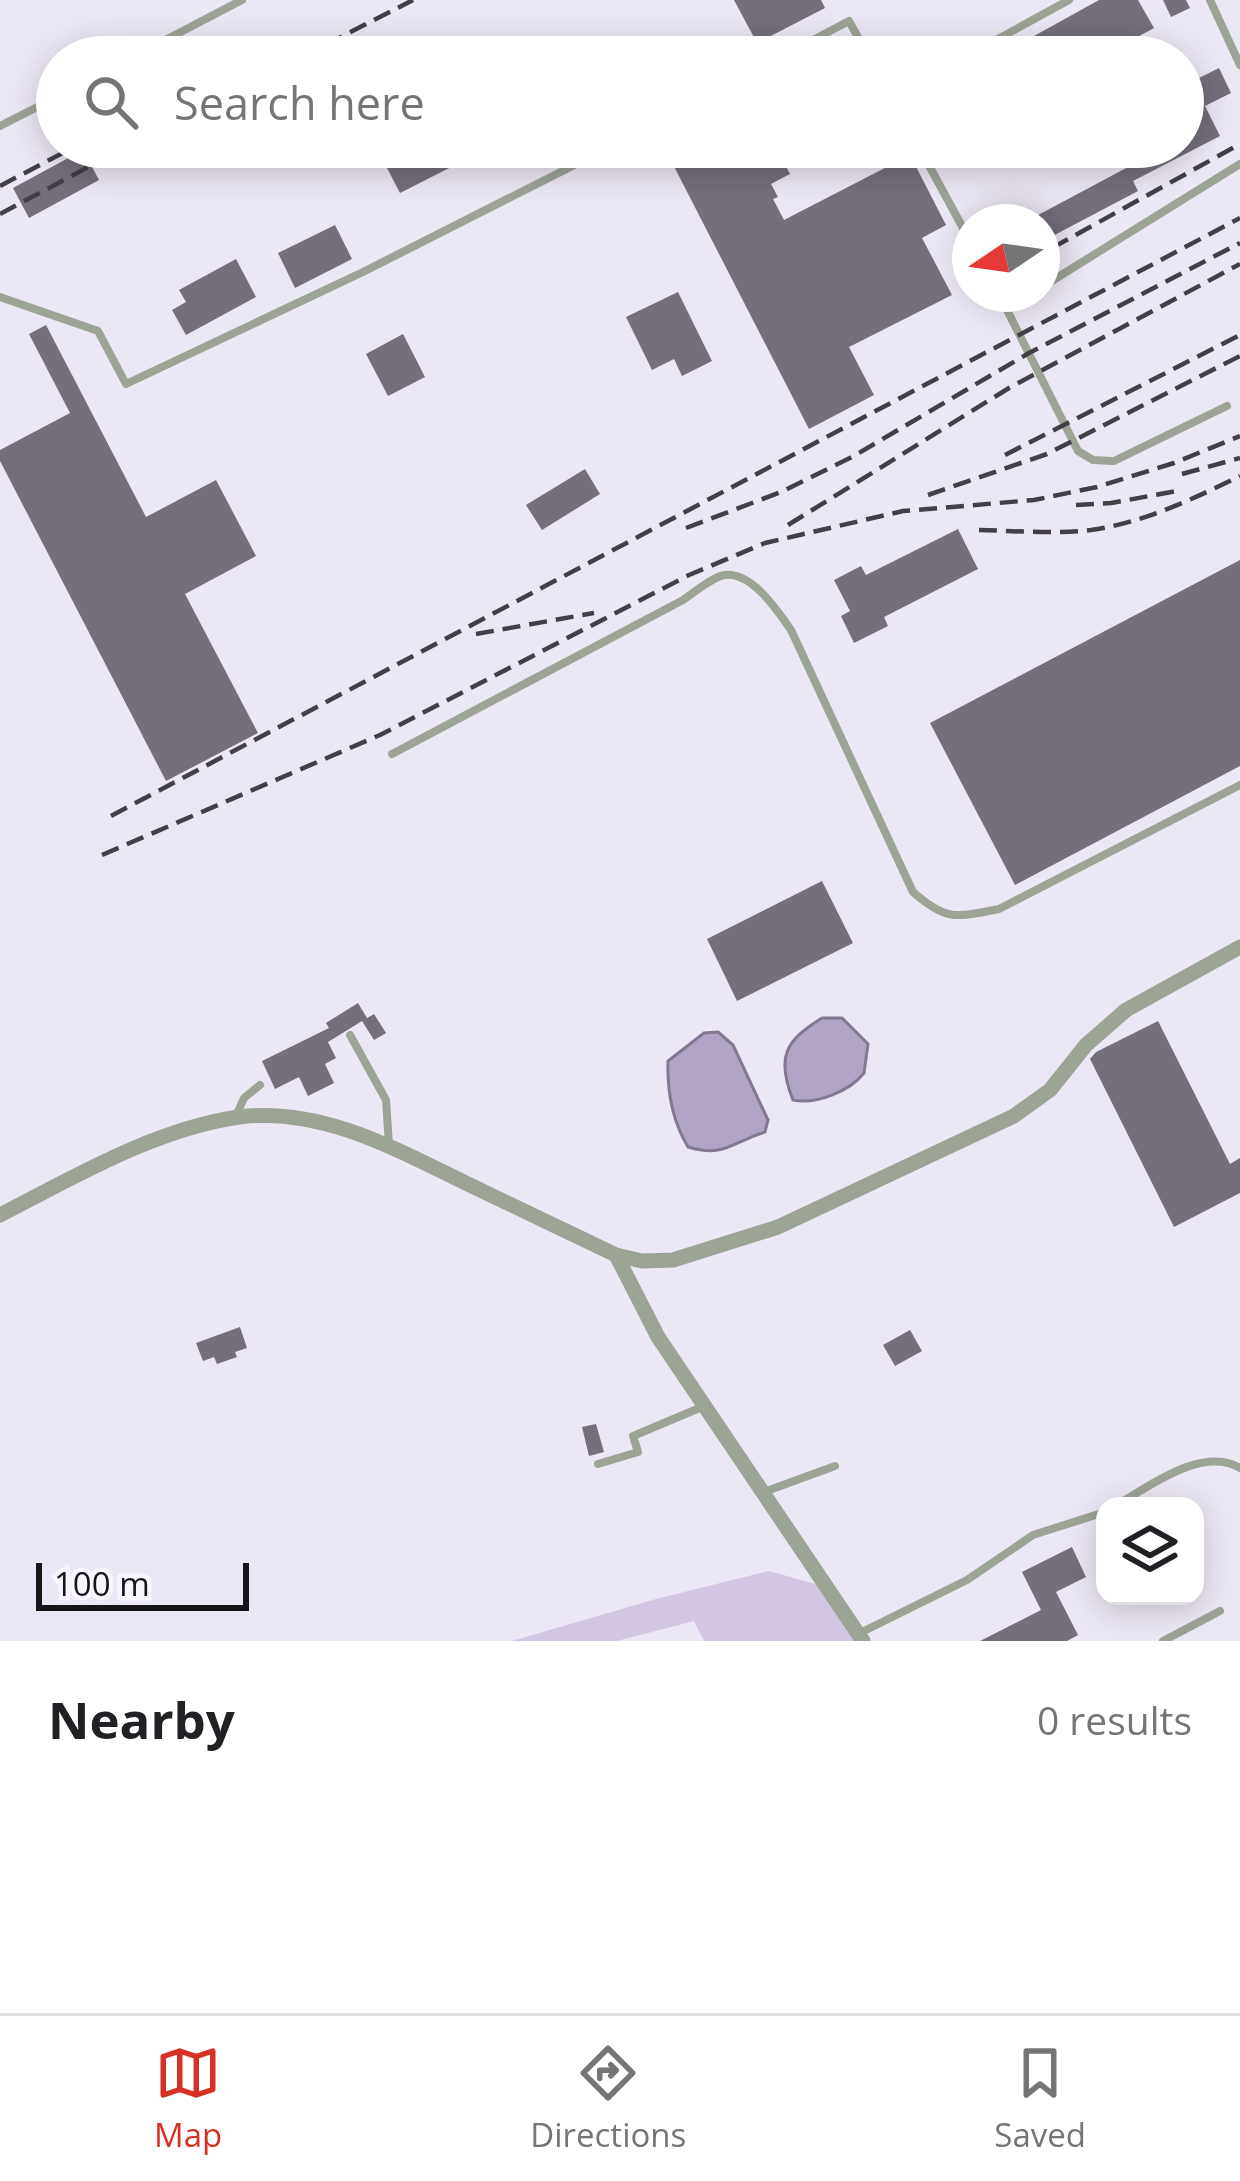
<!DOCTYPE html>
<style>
:root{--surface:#fff;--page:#f2f2f2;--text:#202124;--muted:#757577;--line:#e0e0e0;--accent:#d93025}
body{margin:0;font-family:"Open Sans",sans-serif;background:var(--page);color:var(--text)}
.controls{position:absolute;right:36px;bottom:36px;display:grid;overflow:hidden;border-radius:24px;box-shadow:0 6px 30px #0003}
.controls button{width:108px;height:108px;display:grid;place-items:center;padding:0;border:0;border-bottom:3px solid var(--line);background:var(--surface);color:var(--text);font:60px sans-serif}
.compass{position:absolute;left:952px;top:204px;width:108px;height:108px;border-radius:50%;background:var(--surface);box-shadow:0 6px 30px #0003;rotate:257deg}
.scale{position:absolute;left:36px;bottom:30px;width:213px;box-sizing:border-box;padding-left:12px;border:6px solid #161419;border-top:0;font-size:33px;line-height:42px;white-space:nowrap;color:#161419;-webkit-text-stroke:9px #f8f5fd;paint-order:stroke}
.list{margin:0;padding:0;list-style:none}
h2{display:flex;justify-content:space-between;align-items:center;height:156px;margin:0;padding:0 48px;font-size:51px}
h2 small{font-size:39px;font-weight:400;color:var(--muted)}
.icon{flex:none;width:66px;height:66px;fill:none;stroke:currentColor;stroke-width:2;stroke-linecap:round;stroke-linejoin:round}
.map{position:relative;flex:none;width:1240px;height:1641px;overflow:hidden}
.search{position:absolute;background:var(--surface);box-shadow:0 6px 30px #0003;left:36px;right:36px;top:36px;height:132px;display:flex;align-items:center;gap:30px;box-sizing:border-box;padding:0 42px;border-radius:66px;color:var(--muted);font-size:45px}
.sheet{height:372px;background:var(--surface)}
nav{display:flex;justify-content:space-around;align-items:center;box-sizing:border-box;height:168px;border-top:3px solid var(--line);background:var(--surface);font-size:33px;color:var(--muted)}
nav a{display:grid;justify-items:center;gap:6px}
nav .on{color:var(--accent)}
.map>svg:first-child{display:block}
.green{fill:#d2c6e2}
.water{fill:#b1a4c4;stroke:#827991;stroke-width:3}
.building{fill:#746f7b}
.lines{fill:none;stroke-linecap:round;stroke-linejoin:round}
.lane{stroke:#9ca496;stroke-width:8}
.street{stroke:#9ca496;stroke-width:15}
.rail{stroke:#423f46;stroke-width:4.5;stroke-dasharray:18 9;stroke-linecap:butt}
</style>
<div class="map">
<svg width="1240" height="1641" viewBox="0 0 1240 1641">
<rect width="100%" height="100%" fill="#ece7f4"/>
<path class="green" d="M769 1571 819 1585 856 1641H704L694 1621 617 1641H512L656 1599Z"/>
<path class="water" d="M822 1018H842L868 1044 864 1073C850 1091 816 1105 793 1100 776 1057 785 1041 822 1018Z
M718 1032 733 1045 768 1120 765 1132C732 1142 725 1158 688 1147 673 1122 667 1091 668 1061L704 1033Z"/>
<path class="building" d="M734 0H821L825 8 757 43Z
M1099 0H1138L1154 28 1101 57H996Z
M1163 0H1186L1190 8 1171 17Z
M1219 68 1231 93 1205 106 1220 136 1133 181 1138 191 1047 239 1056 257 1042 264V222H1025L1145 158 1139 147H1183V86Z
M423 147H459L465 160 400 193 386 166Z
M664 147H776L790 174 771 184 778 197 773 199 784 220 910 155 946 225 922 238 952 295 849 347 874 395 809 429Z
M83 150 99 180 29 218 13 188Z
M335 225 352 259 295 288 278 253Z
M236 259 256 297 186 335 172 310 186 302 179 290Z
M678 292 712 361 682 376 674 359 652 370 626 317Z
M46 325 146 517 216 480 256 556 185 594 258 733 166 781 0 461V450L70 413 29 334Z
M403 334 425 377 388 396 366 354Z
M585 469 600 494 542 530 526 505Z
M958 529 978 569 884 617 888 626 854 643 841 616 850 611 834 580 861 566 866 575Z
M1240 560V766L1015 885 930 723Z
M822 881 853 943 737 1001 707 939Z
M358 1003 367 1018 328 1042 336 1058 325 1064 334 1083 308 1096 299 1077 275 1089 262 1061 329 1028 326 1023Z
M374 1014 386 1033 374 1040 362 1021Z
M1158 1021 1230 1164 1240 1158V1193L1174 1227 1090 1059 1096 1052Z
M240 1327 247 1348 235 1352 237 1357 217 1364 214 1357 203 1361 196 1343Z
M910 1330 922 1351 895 1366 883 1345Z
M596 1424 604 1452 589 1456 582 1427Z
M1072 1547 1086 1577 1056 1592 1078 1635 1067 1641H980L1041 1610 1022 1572Z"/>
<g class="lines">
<path class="lane" d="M1210 0 1240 65
M133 57 242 0
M781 57 849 21 869 57
M965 57 1069 0
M0 126 57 97
M919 147 970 241
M1042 287 1240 164
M999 294 1078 451 1093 460 1114 461 1227 406
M0 297 98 331 126 384 363 272 610 147
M1007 309 1031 294
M392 754 683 600C695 592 712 577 725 575 752 572 778 611 791 630L913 892C947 922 957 917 999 909L1240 785
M350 1035 386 1100 389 1145
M236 1116 244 1098 260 1085
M598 1464 638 1452 633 1436 702 1407
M764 1492 835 1466
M1115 1506C1147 1488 1202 1445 1240 1468
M860 1633 967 1580 1033 1535 1105 1512
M1163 1641 1220 1611"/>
<path class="street" d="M0 1215C74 1177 155 1129 239 1117 323 1106 401 1152 474 1187 521 1210 569 1232 616 1255L642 1261 673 1260 778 1227 1014 1116 1050 1090 1086 1045 1126 1010 1240 947
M616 1255 658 1337 863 1641"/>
<path class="rail" d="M302 57 413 0
M0 186 74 147
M0 214 126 147
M1052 248 1240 144
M1005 455 1240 335
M1182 474 1240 458
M928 495 1047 454 1240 356
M1076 505 1111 503 1177 491
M788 525 1009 388 1240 264
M686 528 781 492 852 457 1029 353 1240 243
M979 530C1016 531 1054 534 1091 530 1143 523 1193 499 1240 476
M476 634 594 613
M111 816 1240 218
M102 855 380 735 689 575 765 543 903 511 1034 500 1097 487 1174 463 1240 436"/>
</g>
</svg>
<div class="controls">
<button><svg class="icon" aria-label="layers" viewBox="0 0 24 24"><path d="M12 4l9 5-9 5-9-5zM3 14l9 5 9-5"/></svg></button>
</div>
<svg class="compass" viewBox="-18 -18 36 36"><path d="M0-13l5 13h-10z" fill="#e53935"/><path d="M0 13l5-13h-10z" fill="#757577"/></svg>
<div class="scale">100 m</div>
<div class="search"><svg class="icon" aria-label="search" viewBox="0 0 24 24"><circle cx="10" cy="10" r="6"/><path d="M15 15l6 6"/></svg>Search here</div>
</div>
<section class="sheet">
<h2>Nearby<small>0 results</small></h2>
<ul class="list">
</ul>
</section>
<nav>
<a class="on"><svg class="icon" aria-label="map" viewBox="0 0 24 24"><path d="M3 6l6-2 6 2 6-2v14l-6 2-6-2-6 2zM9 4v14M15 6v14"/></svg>Map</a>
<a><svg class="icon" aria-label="directions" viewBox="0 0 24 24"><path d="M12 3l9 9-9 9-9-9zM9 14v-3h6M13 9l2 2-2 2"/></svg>Directions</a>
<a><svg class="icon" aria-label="saved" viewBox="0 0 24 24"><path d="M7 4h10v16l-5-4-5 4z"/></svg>Saved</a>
</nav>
